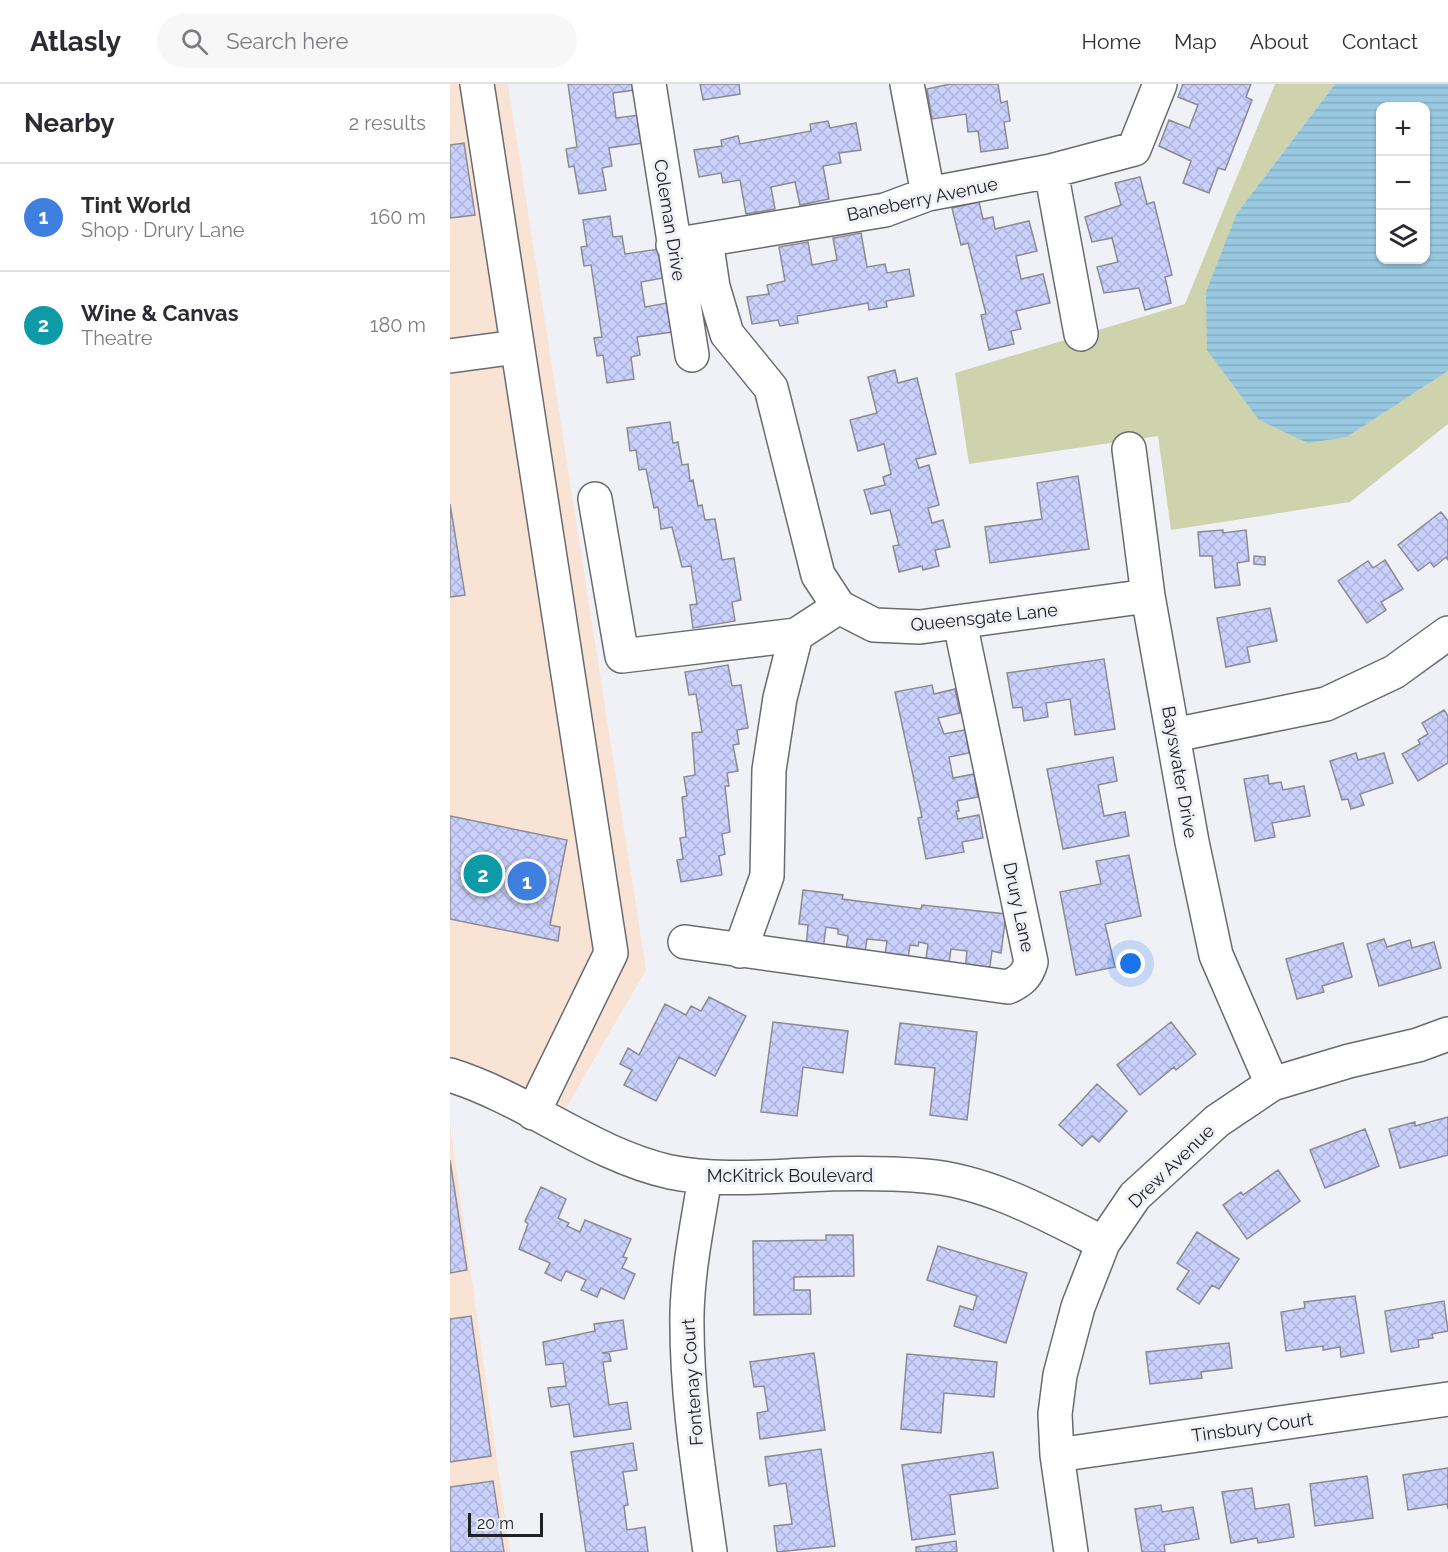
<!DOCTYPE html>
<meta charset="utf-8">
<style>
:root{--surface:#fff;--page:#f7f7f7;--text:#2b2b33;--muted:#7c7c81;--line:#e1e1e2;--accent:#9b1e75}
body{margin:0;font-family:Raleway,sans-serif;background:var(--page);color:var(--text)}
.controls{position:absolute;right:18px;top:18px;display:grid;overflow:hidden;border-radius:12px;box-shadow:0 2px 4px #0004}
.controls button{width:54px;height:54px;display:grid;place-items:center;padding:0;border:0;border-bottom:2px solid var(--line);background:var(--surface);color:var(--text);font:30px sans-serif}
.scale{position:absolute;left:18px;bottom:15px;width:75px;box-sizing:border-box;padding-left:6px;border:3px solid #222225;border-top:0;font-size:16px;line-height:21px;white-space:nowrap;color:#222225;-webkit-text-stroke:4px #f0f1f7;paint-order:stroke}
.you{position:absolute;left:681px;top:880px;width:21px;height:21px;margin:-15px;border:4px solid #fff;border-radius:50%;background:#1a73e8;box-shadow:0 0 0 9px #1a73e833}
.badge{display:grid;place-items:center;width:39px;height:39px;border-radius:50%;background:var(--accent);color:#fff;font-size:20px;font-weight:700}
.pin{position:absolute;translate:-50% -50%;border:3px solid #fff;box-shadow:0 2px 6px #0006}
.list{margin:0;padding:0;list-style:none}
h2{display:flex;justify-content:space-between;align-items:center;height:78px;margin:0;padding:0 24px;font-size:26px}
h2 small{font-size:20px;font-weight:400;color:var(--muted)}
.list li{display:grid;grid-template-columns:39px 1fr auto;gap:18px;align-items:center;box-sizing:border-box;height:108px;padding:0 24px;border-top:2px solid var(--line)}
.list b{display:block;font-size:22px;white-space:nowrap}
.list p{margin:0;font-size:20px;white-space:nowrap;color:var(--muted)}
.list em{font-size:20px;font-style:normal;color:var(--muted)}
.icon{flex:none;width:33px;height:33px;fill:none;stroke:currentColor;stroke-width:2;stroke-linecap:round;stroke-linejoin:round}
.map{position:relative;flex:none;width:998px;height:1468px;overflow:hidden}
header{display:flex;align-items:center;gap:36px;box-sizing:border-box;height:84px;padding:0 30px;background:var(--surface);border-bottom:2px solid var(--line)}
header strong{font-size:28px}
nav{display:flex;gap:33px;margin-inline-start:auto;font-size:21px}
.search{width:420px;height:54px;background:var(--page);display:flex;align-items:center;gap:15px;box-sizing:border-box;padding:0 21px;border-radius:33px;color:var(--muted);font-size:22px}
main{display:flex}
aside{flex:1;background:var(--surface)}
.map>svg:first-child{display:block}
.commercial{fill:#f8e3d5}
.green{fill:#ced2ad}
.water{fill:url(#water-rules);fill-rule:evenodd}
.building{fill:url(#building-cross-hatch);stroke:#8b8b91;stroke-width:1.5}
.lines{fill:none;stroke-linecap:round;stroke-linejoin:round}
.minor-casing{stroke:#6a6b70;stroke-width:36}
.minor{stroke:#fff;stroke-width:33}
.labels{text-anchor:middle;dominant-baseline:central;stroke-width:6;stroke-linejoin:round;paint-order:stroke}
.street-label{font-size:18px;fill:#222225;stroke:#f0f1f7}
</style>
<header>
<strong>Atlasly</strong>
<div class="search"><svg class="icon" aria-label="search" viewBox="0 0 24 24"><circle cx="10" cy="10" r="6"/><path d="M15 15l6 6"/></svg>Search here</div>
<nav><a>Home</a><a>Map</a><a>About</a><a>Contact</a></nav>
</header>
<main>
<aside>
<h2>Nearby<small>2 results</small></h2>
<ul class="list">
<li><span class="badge" style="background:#3f7fe0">1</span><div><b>Tint World</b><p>Shop · Drury Lane</p></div><em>160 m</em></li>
<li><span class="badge" style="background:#0f9aa8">2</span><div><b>Wine &amp; Canvas</b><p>Theatre</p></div><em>180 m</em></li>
</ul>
</aside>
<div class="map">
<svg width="998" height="1468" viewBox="0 0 998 1468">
<defs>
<pattern id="water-rules" width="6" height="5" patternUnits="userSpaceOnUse" patternTransform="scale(1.5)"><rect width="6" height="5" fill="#98c9e1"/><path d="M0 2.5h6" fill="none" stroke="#83acc1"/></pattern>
<pattern id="building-cross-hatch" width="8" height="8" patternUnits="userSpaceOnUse" patternTransform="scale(1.5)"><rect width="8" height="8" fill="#cbd1fd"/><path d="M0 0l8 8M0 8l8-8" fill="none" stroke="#aeb3d9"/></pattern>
</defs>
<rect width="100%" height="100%" fill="#f0f1f7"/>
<path class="commercial" d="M0 0H58L196 886 106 1041 0 991Z
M0 1041 60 1468H0Z"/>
<path class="green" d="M825 0H885L787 129 897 353 998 287V340L900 418 721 446 708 352 519 380 505 289 735 220Z"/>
<path class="water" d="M885 0H998V287L897 353 858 359 809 336 757 266 756 208 787 129ZM930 22H976V176H930Z"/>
<path class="building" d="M118 0H184L185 6 163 9 166 34 189 31 193 59 159 64 162 82 152 84 156 106 129 110 124 82 119 83 116 65 127 63Z
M250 0H289L290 10 253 16Z
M500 0H548L551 19 557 17 560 37 554 38 558 64 531 68 528 47 518 48 516 30 482 35 477 5Z
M733 0H801L796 13 802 16 775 86 768 84 759 109 733 99 741 77 709 62 719 36 739 44 748 21 728 13Z
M378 37 380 44 406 39 411 66 389 69 391 79 373 82 379 115 350 121 345 98 321 103 325 125 296 130 290 96 273 99 271 89 249 93 244 66 272 62 271 56 288 52 290 60 361 47 360 40Z
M14 59 25 131 0 134V61Z
M690 93 697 120 704 118 722 191 715 193 721 219 695 226 689 204 654 209 647 183 668 178 662 154 642 158 635 133 671 121 665 99Z
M529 118 533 135 543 133 545 145 579 137 587 167 566 172 571 195 593 190 600 219 566 227 571 245 561 247 564 260 539 266 531 231 536 230 518 159 511 161 502 124Z
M160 132 163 153 172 152 175 170 209 165 213 194 191 198 195 223 217 219 222 248 187 253 190 271 181 273 184 295 157 299 153 271 147 272 144 254 152 253 141 181 134 182 131 163 137 162 133 136Z
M411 149 417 183 435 180 437 189 459 185 464 212 436 217 437 223 419 226 418 219 347 232 348 239 330 242 328 236 302 240 297 213 319 210 317 201 335 197 329 163 358 158 362 181 387 176 383 154Z
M445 286 448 299 467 294 486 370 466 375 469 384 479 381 489 421 478 424 482 439 493 436 500 463 485 466 489 482 473 486 472 482 449 488 443 462 449 461 440 426 421 430 414 406 435 401 433 393 441 390 434 360 408 367 400 336 427 329 418 293Z
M220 338 223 359 228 358 232 381 238 380 240 397 243 396 248 422 252 421 255 436 265 435 272 476 284 474 291 516 282 518 285 537 243 544 240 521 247 520 241 482 232 483 222 443 211 445 208 423 204 424 196 385 189 386 186 366 180 367 177 344Z
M628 392 639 465 540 479 535 443 592 435 587 399Z
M0 420 15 511 0 513Z
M991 428 998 437V476L996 473 984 483 980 478 968 487 948 461Z
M773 446V449L796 446 799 477 787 479 790 501 765 504 762 472H750L748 448Z
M804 472 815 473V481L804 480Z
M935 476 953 505 931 518 936 526 917 539 888 497 918 477 923 484Z
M820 524 827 557 797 563 800 578 776 583 767 534Z
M654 575 665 645 625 651 620 615 596 619 598 633 574 637 572 623 563 624 557 589Z
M278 581 282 602 291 601 298 644 287 646 289 660 283 661 288 687 277 689 279 702H275L280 748 272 750 275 770 269 772 272 791 231 798 227 776 233 775 230 754 236 753 232 713 237 712 234 693 245 691 242 649 252 648 246 610 239 611 235 588Z
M482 601 484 610 505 605 510 629 488 634 494 650 515 646 519 669 499 673 503 694 524 690 528 713 507 717 509 727H506L508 735 529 731 533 754 512 758 514 768 476 775 468 734 472 733 445 608Z
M994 626 998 632V679L968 697 952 670 970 660 968 656 978 650 972 639Z
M906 669 908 676 934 669 943 699 910 710 914 721 901 725 898 715 892 716 880 677Z
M663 673 667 697 648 701 654 732 675 728 679 752 613 765 597 685Z
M818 691 819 700 831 698 833 706 854 702 860 732 822 739 825 753 805 757 794 695Z
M0 732 117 756 100 841 110 843 108 857 0 835Z
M679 771 691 832 655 840 665 883 626 891 610 808 651 800 646 777Z
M353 806 393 811 392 815 471 825 472 821 556 830 551 869 542 867 539 889 515 886 517 867 501 865 498 886 475 882 478 860 469 858 468 862 460 861 457 882 434 879 437 857 417 855 414 875 395 873 398 852 388 850V845L376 843 373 866 356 864 358 841 349 840Z
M934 855 937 863 960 856 962 864 984 858 991 884 929 902 917 860Z
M893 859 902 893 872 902 874 908 847 915 836 875Z
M259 913 296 932 265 992 229 973 206 1017 174 1001 182 986 170 980 178 964 189 971 215 920 236 931 241 922 251 927Z
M323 938 398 947 393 989 353 983 347 1032 311 1028Z
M721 938 746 970 726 986 724 983 690 1011 667 981Z
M450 939 527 948 517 1036 480 1031 485 984 445 980Z
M647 1000 677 1027 649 1058 642 1052 632 1062 609 1041Z
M998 1033V1071L950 1084 939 1045 965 1038V1042Z
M915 1045 929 1082 875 1104 860 1066Z
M0 1076 17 1186 0 1189Z
M828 1086 850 1117 797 1155 773 1121 791 1108 793 1111Z
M91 1103 116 1115 108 1134 119 1139 117 1142 130 1148 135 1136 181 1155 173 1173 177 1174 172 1184 185 1190 174 1215 151 1204 147 1213 131 1206 136 1196 116 1187 111 1197 95 1189 100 1179 69 1165 78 1140 75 1137Z
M747 1148 789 1175 769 1205 762 1201 749 1220 727 1205 739 1187 727 1179Z
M376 1151H403L404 1192 344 1193V1206H360L361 1230 304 1231 303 1157 376 1156Z
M488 1162 577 1189 556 1259 504 1242 510 1222 523 1226 527 1212 477 1196Z
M905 1212 914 1269 891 1273 890 1263 873 1266V1262L836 1267 831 1228 855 1224 854 1218Z
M994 1217 998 1247 982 1250 983 1254 968 1256 969 1263 941 1268 935 1227Z
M21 1232 41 1372 0 1378V1235Z
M173 1236 177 1265 152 1269H159L161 1277 153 1278 159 1321 177 1318 181 1345 124 1353 119 1320 101 1323 98 1304 116 1302 113 1279 96 1281 93 1258 145 1247 144 1240Z
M779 1259 782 1284 751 1288 752 1294 700 1300 696 1268Z
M364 1269 375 1346 310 1355 307 1329 318 1327 314 1302 304 1303 300 1278Z
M457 1270 547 1278 544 1313 494 1309 491 1349 451 1345Z
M183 1359 187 1386 173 1388 178 1421 174 1422 177 1446 195 1443 198 1468H136L121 1368Z
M371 1365 385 1462 327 1468 324 1442 342 1440 336 1399 319 1402 315 1373Z
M543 1368 548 1404 500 1411 505 1450 462 1456 452 1381Z
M998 1384V1425L997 1420 958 1426 953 1391Z
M917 1392 923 1434 865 1442 860 1400Z
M43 1397 54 1468H0V1403Z
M802 1404 805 1425 839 1420 844 1453 808 1459 807 1454 781 1459 772 1408Z
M711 1421 712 1428 743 1423 749 1455 714 1461 715 1468H692L685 1425Z
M506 1457 507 1468H466V1463Z"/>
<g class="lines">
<g class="minor-casing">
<path id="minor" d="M27 0 161 869 83 1029
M199 0 242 271
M457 0 478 110
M601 87 631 250
M256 156 263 203 277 250 321 304 368 491 389 523 424 541 470 543 698 512
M223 161 435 126 478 110 601 87 684 65 710 0
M0 272 67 263
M679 365 698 512 742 758 766 871 822 1000
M145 415 172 572 346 551
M724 651 876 620 944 588 998 549
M235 858 558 903C571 897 577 892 581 878L510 539
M290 867 317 792 319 686 330 614 346 551 389 523
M0 991C77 1015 141 1070 220 1088 265 1097 311 1093 356 1091 396 1089 436 1089 475 1092 538 1097 598 1131 653 1159
M255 1093C248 1138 238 1184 237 1230 236 1310 249 1389 260 1468
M607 1371 998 1315
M621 1468 607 1371 605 1330 610 1291 628 1223 653 1159 685 1112 767 1037 822 1000 899 977 968 961 998 950"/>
</g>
<use href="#minor" class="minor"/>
</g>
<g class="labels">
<g class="street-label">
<text transform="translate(472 115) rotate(-12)">Baneberry Avenue</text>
<text transform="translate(220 136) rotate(81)">Coleman Drive</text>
<text transform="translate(534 533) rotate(-6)">Queensgate Lane</text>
<text transform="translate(730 688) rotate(80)">Bayswater Drive</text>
<text transform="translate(569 823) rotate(78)">Drury Lane</text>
<text transform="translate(721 1082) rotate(-44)">Drew Avenue</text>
<text x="340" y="1091">McKitrick Boulevard</text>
<text transform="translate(242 1298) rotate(-94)">Fontenay Court</text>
<text transform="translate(802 1343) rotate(-8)">Tinsbury Court</text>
</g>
</g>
</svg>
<div class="controls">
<button>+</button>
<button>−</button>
<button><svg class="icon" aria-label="layers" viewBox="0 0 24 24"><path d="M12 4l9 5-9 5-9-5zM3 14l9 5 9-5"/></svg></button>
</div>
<div class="scale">20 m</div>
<div class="you"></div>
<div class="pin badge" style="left:77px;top:797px;background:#3f7fe0">1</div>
<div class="pin badge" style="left:33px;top:790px;background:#0f9aa8">2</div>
</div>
</main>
